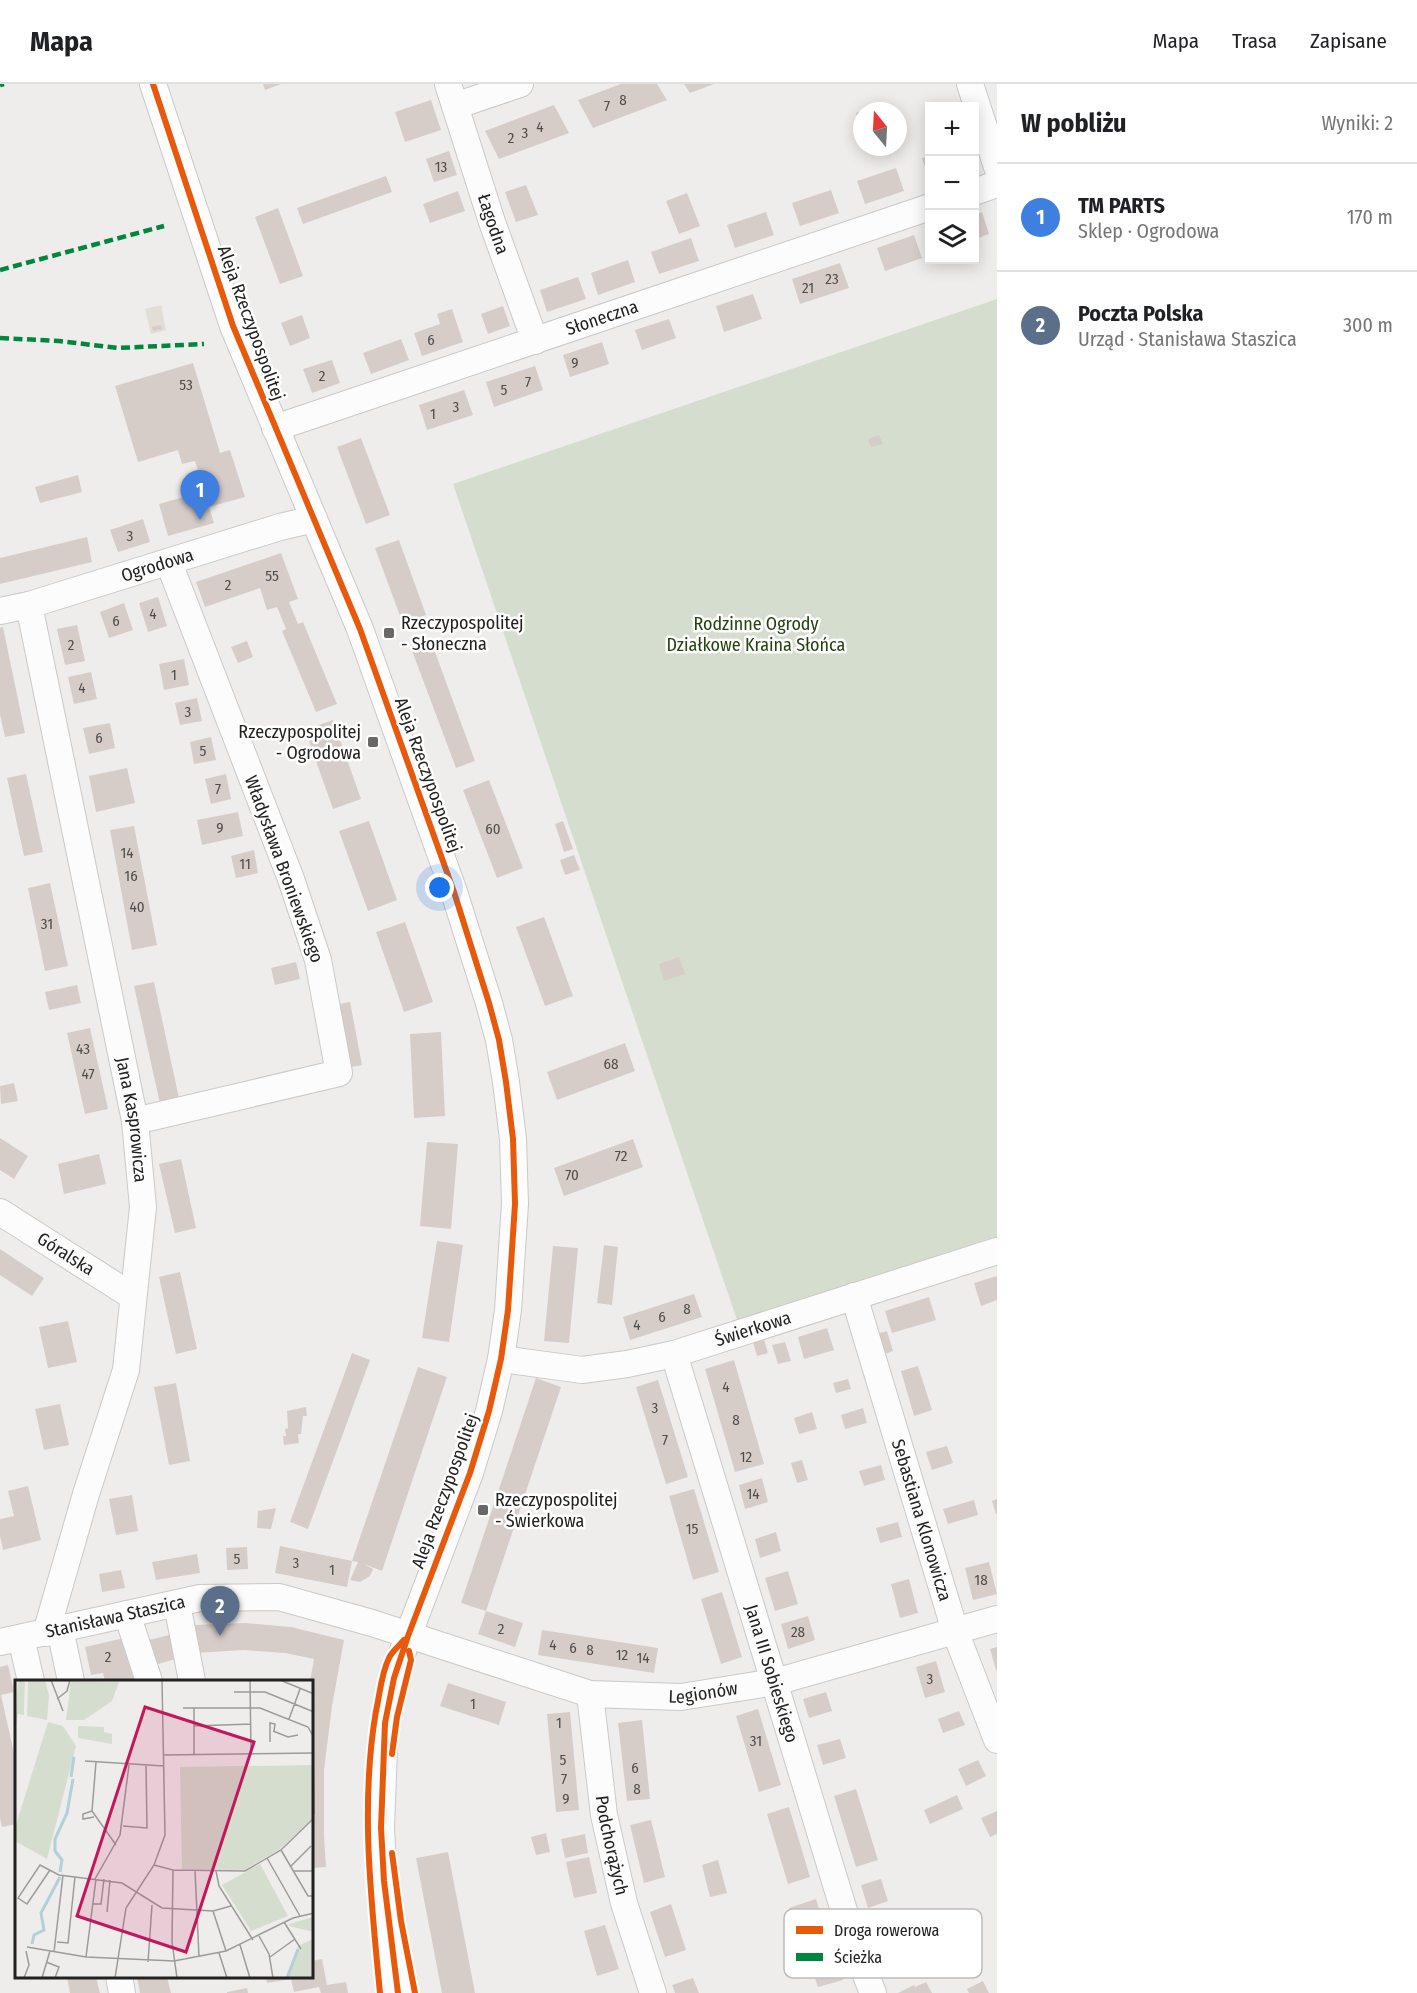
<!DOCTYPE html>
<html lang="pl">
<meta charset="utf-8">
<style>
:root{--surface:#fff;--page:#f6f6f6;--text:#202124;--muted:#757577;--line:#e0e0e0;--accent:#6a6867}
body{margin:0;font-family:"Fira Sans Condensed",sans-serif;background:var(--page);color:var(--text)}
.controls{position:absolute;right:18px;top:18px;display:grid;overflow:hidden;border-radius:0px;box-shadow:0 3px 15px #0003}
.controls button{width:54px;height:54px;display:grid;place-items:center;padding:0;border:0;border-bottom:2px solid var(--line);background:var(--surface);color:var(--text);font:30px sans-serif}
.compass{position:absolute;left:853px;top:18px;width:54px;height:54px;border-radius:50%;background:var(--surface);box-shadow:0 3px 15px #0003;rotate:342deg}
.you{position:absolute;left:440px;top:804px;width:21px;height:21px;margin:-15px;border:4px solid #fff;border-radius:50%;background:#1a73e8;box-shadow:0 0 0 9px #1a73e833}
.badge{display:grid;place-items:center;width:39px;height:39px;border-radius:50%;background:var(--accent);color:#fff;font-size:20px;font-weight:700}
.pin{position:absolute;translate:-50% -50px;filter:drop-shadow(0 2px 3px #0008)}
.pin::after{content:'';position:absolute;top:32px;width:21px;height:18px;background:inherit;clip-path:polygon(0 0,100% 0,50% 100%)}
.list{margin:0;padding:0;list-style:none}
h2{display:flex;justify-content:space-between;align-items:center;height:78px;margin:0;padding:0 24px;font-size:26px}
h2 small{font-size:20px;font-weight:400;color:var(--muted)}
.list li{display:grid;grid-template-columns:39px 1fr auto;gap:18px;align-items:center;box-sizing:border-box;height:108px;padding:0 24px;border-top:2px solid var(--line)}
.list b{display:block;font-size:22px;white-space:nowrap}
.list p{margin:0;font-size:20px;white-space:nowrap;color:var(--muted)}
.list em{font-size:20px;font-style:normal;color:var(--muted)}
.icon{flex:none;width:33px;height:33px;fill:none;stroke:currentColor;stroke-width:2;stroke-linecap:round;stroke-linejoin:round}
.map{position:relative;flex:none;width:997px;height:1909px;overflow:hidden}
header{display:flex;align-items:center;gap:36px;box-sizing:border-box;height:84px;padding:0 30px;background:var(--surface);border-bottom:2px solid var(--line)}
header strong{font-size:28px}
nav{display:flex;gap:33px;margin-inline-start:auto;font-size:21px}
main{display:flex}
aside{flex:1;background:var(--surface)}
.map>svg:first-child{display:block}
.built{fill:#e2ddd7}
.green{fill:#d5ddce}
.building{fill:#d6cdc9}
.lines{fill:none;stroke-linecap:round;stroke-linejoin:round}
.minor-casing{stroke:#cac9c7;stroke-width:28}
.minor{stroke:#fdfcfc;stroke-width:26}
.quiet{stroke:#00873e;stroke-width:4.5;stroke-dasharray:9 4.5;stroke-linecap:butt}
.cycleway-casing{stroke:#fff;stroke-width:10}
.cycleway{stroke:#e8590c;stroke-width:6}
.poi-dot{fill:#6a6867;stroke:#fff;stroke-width:2}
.labels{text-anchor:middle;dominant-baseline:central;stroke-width:5;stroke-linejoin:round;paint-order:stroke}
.number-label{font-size:15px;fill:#4f4c4a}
.street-label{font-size:18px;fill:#222120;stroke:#fff}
.poi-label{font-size:18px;fill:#222120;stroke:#fff;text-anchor:start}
.park-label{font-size:18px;fill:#24410e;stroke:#fff}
.inset-river{fill:none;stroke:#b0d0da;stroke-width:3}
.inset-road{fill:none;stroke:#9d9b9a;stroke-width:1.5}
.view{fill:#c2185b;fill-opacity:0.15;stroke:#c2185b;stroke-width:3}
.inset-edge{fill:none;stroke:#222120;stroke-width:3}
.key{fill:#fff;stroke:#bdbcbc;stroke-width:1.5}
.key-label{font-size:16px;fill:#222120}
</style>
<header>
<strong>Mapa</strong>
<nav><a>Mapa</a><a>Trasa</a><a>Zapisane</a></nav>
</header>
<main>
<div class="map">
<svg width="997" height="1909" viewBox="0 0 997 1909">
<rect width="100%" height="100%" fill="#efedeb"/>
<path class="built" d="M161 221 166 246 151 250 145 225Z"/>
<path class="green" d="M997 215V1160L738 1239 453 400Z"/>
<path class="building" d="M263 0H281L265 6Z
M621 0H657L667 16 593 44 578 16Z
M684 0H714L690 9Z
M431 16 441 46 405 58 395 28Z
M554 21 569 49 499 75 485 47Z
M862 27V46L856 29Z
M449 67 457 91 434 98 426 75Z
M930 72V96H929L922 74Z
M896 84 904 107 865 120 857 97Z
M386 92 392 108 303 140 297 124Z
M526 101 538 131 516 138 505 108Z
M831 106 839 129 800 142 792 119Z
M458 107 465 127 430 139 423 120Z
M687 109 700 142 679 150 666 117Z
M278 124 303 192 280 200 255 133Z
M766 128 774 151 735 164 727 141Z
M982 128 989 150 975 155V131Z
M914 151 922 174 885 187 877 164Z
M691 154 699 177 659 190 651 168Z
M628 176 635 198 598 211 591 189Z
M840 179 849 204 800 220 792 195Z
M578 193 586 215 547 228 540 206Z
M753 210 762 235 724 248 716 222Z
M503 222 510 242 488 250 481 230Z
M452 225 463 258 422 272 414 249 440 240 437 230Z
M302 231 310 254 290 262 281 239Z
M669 235 676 254 642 266 635 246Z
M161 241 162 245 153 247 152 243Z
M401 255 409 276 371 290 363 269Z
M602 258 609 280 570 293 563 271Z
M332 276 340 299 312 309 303 285Z
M193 279 220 369 230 366 245 413 209 423 214 439 168 452 159 420 204 407 195 377 182 380 178 366 138 378 115 302Z
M535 282 543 306 494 323 486 298Z
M464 306 473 331 427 346 419 321Z
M879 351 883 360 871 363 868 355Z
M361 354 390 431 366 440 337 363Z
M78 391 82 408 40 419 35 403Z
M143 435 150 458 118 468 110 446Z
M87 453 92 478 0 500V474Z
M399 456 426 531 403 540 375 464Z
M281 469 298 515 289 518 298 540 303 538 337 620 316 628 282 547 286 545 277 523 267 526 260 504 205 523 196 498Z
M158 513 167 542 148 548 139 519Z
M124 519 133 546 109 554 100 528Z
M77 541 85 577 65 581 57 545Z
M3 543 25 649 5 653 0 631V544Z
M247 557 253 573 238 579 231 563Z
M431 557 475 677 456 684 411 564Z
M184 575 189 601 164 606 159 580Z
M91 588 97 615 74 620 68 593Z
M197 614 202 637 180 641 175 619Z
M333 636 361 715 333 725 305 646Z
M110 639 115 664 89 670 83 644Z
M211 653 216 676 194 680 190 658Z
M127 684 135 719 96 728 89 692Z
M26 690 43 768 24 772 7 694Z
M226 690 231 715 211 720 205 695Z
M489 696 523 784 497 794 463 706Z
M238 728 243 752 202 761 197 736Z
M369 737 397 816 368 827 339 747Z
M563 737 573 765 564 768 555 740Z
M134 742 157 861 132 866 110 746Z
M254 766 258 789 236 794 231 772Z
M574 771 580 786 565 791 560 776Z
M50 799 68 882 45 887 28 804Z
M544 833 573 912 545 922 516 843Z
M405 838 433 918 404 928 376 848Z
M679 873 685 890 664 897 659 880Z
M296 878 300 895 275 901 271 884Z
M154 898 180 1019 161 1024 134 902Z
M77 901 81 919 49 926 45 908Z
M350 918 362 981 346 984 334 921Z
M90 944 108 1025 85 1030 67 949Z
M441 948 445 1032 414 1034 410 950Z
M625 959 635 987 557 1016 547 988Z
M14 999 18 1017 1 1020 0 1002Z
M0 1054 28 1072 14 1095 0 1086Z
M633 1055 643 1083 564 1112 554 1084Z
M427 1058 458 1060 451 1145 420 1142Z
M99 1070 106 1100 64 1110 58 1080Z
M181 1075 196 1144 175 1149 159 1080Z
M437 1157 463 1161 449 1258 422 1254Z
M604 1161 618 1163 612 1221 597 1219Z
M553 1162 578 1164 569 1259 544 1257Z
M0 1165 44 1194 32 1212 0 1191Z
M180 1188 197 1265 176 1270 159 1193Z
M997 1192V1216L981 1222 974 1199Z
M694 1210 702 1233 630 1256 623 1233Z
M929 1213 936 1236 892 1249 885 1227Z
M68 1237 77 1278 48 1284 39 1243Z
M827 1244 834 1266 804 1275 798 1253Z
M887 1247 893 1267 879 1272 873 1251Z
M763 1252 768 1269 757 1272 752 1255Z
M785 1258 791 1277 778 1280 772 1261Z
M352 1269 370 1276 308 1445 290 1438Z
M734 1276 764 1380 735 1388 705 1285Z
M918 1282 932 1326 914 1332 901 1287Z
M418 1283 447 1293 382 1487 364 1480 373 1485 370 1492 360 1498 350 1496 358 1478 352 1477Z
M536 1294 561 1303 486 1527 461 1519Z
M848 1295 851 1305 836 1309 833 1299Z
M658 1296 688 1393 666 1400 636 1303Z
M176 1299 190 1377 169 1381 154 1303Z
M60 1320 69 1361 44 1366 35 1325Z
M306 1323 307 1332H303L301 1350H298L299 1359 284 1361 283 1352H286L285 1345 288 1344 287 1327Z
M863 1324 867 1339 845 1345 841 1331Z
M812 1328 817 1345 799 1350 794 1334Z
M947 1362 953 1379 932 1386 926 1368Z
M802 1376 808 1396 797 1399 791 1379Z
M881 1381 885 1396 864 1402 859 1387Z
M762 1394 768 1418 745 1425 739 1401Z
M28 1402 41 1456 3 1466 0 1452V1435L14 1432 8 1407Z
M694 1405 719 1488 693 1496 669 1412Z
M132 1411 138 1447 116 1451 109 1415Z
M997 1415V1430H996L992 1417Z
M974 1416 978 1431 948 1440 943 1425Z
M276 1424 271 1445 257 1444 258 1427Z
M898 1438 902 1453 880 1459 876 1444Z
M776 1448 781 1467 760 1474 755 1455Z
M280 1462 352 1477 347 1503 275 1489Z
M247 1463 248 1485 227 1486 226 1464Z
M197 1470 200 1489 156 1496 152 1478Z
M989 1478 997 1510 973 1516 965 1484Z
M121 1486 125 1504 102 1508 99 1490Z
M788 1487 798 1520 775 1527 765 1494Z
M909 1495 918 1529 900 1534 891 1500Z
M722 1508 742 1573 721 1580 701 1515Z
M486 1527 523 1539 515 1563 478 1550Z
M808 1532 815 1556 788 1565 781 1540Z
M246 1539 291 1543 344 1556 332 1622 324 1686V1752L326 1783 312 1784V1597H310L314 1575 285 1569 243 1566 196 1569 194 1541Z
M542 1546 658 1564 654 1589 538 1571Z
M173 1550 179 1574 151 1582 145 1557Z
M124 1554 134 1597H105L103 1589 91 1591 85 1563Z
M997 1563V1586H996L990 1565Z
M936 1577 945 1608 925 1614 916 1583Z
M8 1581 14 1608 1 1611 16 1678V1740L2 1743 0 1734V1583Z
M448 1599 506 1618 499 1641 440 1622Z
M826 1608 832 1627 809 1634 803 1615Z
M758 1625 781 1701 759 1708 736 1632Z
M959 1627 965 1641 943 1649 938 1635Z
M570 1628 579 1726 556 1728 547 1630Z
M642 1636 650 1715 627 1717 618 1639Z
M840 1655 846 1674 823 1681 817 1661Z
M978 1676 986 1692 966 1702 958 1685Z
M856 1705 878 1776 856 1783 834 1712Z
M957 1711 963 1725 930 1740 924 1726Z
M789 1723 810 1793 788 1800 767 1730Z
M997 1727V1750L990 1753 981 1734Z
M651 1736 665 1793 644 1799 630 1741Z
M546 1749 550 1768 536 1771 531 1753Z
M585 1750 588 1769 565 1774 561 1755Z
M448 1768 475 1909H442L416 1774Z
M589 1773 597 1809 574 1814 566 1778Z
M718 1776 727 1809 710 1813 702 1781Z
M881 1795 888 1817 868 1824 861 1801Z
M816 1815 826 1847 799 1856 789 1824Z
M671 1820 686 1866 665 1873 650 1828Z
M605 1841 619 1885 597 1892 584 1847Z
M832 1863 843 1896 818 1903 807 1871Z
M322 1875 327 1901 346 1898 348 1909H321L319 1903 294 1908 291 1895 267 1899 266 1893H312V1877Z
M67 1893H96L100 1909H70Z
M137 1893H167L171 1909H140Z
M693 1894 699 1909H675L672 1901Z
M983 1897 989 1909H969L967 1905Z
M926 1898 932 1909H898L914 1901 915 1903Z
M247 1904 248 1909H227V1908Z"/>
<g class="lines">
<g class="minor-casing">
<g id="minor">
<path d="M153 0 233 242 360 545 454 808 489 919 499 956 506 998 513 1055 515 1120 508 1226 501 1275 489 1327 470 1389 408 1552 394 1594 385 1639 381 1744 384 1797 398 1909"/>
<path id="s1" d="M448 0 492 138 535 257"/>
<path d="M970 0 997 83"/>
<path d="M455 22 520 0"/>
<path d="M974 108 997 100"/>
<path id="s2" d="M275 344 930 123"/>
<path id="s3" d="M29 521 135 1037 143 1123 126 1286 86 1410 46 1549"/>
<path id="s4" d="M0 527 29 521 280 443 314 435"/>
<path d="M135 1037 339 989 318 876 291 795 169 479"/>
<path id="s5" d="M0 1128 132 1212"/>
<path id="s6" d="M854 1212 955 1547 997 1656"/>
<path id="s7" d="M674 1270 856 1866 873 1909"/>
<path id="s8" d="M501 1275 582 1286 627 1280 674 1270 997 1167"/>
<path d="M177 1520 192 1597"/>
<path d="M127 1530 149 1597"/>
<path d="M60 1545 71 1597"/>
<path d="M21 1554 31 1597"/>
<path id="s9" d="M0 1558 200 1514 279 1513 372 1539 590 1610 681 1613 775 1598 997 1535"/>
<path id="s10" d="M590 1610 604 1731 624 1819 653 1909"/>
<path d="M119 1892 122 1909"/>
</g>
</g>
<use href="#minor" class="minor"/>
<path class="quiet" d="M0 1 4 0
M0 186 164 142
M0 254 59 257 118 264 204 260"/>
<g class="cycleway-casing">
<path id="cycleway" d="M153 0 233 242 360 545 454 808 489 919 499 956 506 998 513 1055 515 1120 508 1226 501 1275 489 1327 470 1389 408 1552 394 1594 385 1639 381 1744 384 1797 398 1909
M392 1670 397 1633 411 1576 409 1567
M392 1769 401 1837 415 1909
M380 1909C371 1815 360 1720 376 1627 380 1610 381 1590 389 1574 392 1567 399 1562 404 1556"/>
</g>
<use href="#cycleway" class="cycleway"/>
</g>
<g class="poi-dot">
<rect x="383" y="543" width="12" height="12" rx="3"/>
<rect x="367" y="652" width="12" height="12" rx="3"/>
<rect x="477" y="1420" width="12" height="12" rx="3"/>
</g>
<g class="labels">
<g class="number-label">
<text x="623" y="16">8</text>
<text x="607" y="22">7</text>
<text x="540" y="43">4</text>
<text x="525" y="49">3</text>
<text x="511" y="54">2</text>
<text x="441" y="83">13</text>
<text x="832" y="195">23</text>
<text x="808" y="204">21</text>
<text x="431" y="256">6</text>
<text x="575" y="279">9</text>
<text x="322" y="292">2</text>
<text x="528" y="298">7</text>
<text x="186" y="301">53</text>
<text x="504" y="306">5</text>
<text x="456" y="323">3</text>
<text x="433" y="330">1</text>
<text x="130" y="452">3</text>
<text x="272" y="492">55</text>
<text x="228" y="501">2</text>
<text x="153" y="530">4</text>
<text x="116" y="537">6</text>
<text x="71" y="561">2</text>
<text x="174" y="591">1</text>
<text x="82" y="604">4</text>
<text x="188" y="628">3</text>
<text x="99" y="654">6</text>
<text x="203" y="667">5</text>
<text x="218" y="705">7</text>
<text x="220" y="744">9</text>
<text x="493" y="745">60</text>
<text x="127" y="769">14</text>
<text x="245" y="780">11</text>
<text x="131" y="792">16</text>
<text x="137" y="823">40</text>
<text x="47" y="840">31</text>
<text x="83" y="965">43</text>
<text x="611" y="980">68</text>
<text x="88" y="990">47</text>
<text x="621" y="1072">72</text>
<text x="572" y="1091">70</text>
<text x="687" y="1225">8</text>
<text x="662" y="1233">6</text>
<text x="637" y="1241">4</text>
<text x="726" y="1303">4</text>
<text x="655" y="1324">3</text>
<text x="736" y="1336">8</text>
<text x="665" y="1356">7</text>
<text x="746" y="1373">12</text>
<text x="753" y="1410">14</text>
<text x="692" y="1445">15</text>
<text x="237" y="1475">5</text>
<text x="296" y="1479">3</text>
<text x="332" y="1486">1</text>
<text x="981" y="1496">18</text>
<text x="501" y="1545">2</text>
<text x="798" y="1548">28</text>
<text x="553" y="1561">4</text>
<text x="573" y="1564">6</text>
<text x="590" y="1566">8</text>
<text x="622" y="1571">12</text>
<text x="108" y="1573">2</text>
<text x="643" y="1574">14</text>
<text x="930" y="1595">3</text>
<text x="473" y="1620">1</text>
<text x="559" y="1639">1</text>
<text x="756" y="1657">31</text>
<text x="563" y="1676">5</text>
<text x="635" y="1684">6</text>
<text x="564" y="1695">7</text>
<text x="637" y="1705">8</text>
<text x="566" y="1715">9</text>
</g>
<g class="street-label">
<text stroke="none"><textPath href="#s1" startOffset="147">Łagodna</textPath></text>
<text stroke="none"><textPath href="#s2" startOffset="345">Słoneczna</textPath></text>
<text transform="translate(251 239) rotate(70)">Aleja Rzeczypospolitej</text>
<text stroke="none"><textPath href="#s4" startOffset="164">Ogrodowa</textPath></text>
<text transform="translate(428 691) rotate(70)">Aleja Rzeczypospolitej</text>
<text transform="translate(284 785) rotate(70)">Władysława Broniewskiego</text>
<text stroke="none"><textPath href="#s3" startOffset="525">Jana Kasprowicza</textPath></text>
<text stroke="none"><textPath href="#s5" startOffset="78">Góralska</textPath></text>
<text stroke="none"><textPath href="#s8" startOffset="258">Świerkowa</textPath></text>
<text transform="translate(445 1407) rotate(-70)">Aleja Rzeczypospolitej</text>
<text stroke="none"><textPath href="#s6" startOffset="234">Sebastiana Klonowicza</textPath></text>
<text stroke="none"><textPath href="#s9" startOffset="118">Stanisława Staszica</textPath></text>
<text stroke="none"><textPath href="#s7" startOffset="334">Jana III Sobieskiego</textPath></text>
<text stroke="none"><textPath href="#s9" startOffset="723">Legionów</textPath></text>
<text stroke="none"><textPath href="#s10" startOffset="153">Podchorążych</textPath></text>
</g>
<g class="poi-label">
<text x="401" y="539">Rzeczypospolitej<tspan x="401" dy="21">- Słoneczna</tspan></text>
<text x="361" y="648" text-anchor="end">Rzeczypospolitej<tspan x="361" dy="21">- Ogrodowa</tspan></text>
<text x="495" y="1416">Rzeczypospolitej<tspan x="495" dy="21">- Świerkowa</tspan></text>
</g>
<g class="park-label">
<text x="756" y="540">Rodzinne Ogrody<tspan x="756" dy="21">Działkowe Kraina Słońca</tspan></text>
</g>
</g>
<g transform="translate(15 1596)">
<rect width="298" height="298" fill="#efedeb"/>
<path d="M3 0H10L9 32V35L3 34 0 50ZM13 0H30L34 16 32 40 12 36ZM56 1 104 2 97 21 69 40H51ZM33 42 48 46 61 66 32 179 0 161V148ZM63 46 89 47V52L97 54V64L63 58ZM297 85 298 138 265 169 229 190 167 189 165 87ZM245 184 273 236 236 251 207 205ZM298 237V252L274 246V244ZM298 259V298H272L283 266Z" fill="#d5ddce"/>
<path class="inset-river" d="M56 97 59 77M45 192 47 180 40 171V159L52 133 58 99M17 264 19 255 29 250 26 233 45 197M272 298 283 269"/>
<path class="inset-road" d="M36 0 48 31M235 0 236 73M265 0 299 14M219 12H250L299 32M42 19 52 11 55 0M168 28H245L293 47 298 56 299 135M179 28V74M274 39 285 9M179 46 236 44M258 51 273 57 283 55M255 62V43L260 44 259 51M148 75 299 73M70 81 149 86M81 82 77 131 101 165M77 131 68 134V139L79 137M108 146 132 148 131 85M266 170 293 216H299M252 178 285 236M139 185 158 190 230 191 266 170 299 138M276 186 296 166M35 190 12 224 3 218 25 185 44 195 107 203 147 228 198 231 216 226M158 190 157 262 162 298M180 190 184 277M201 191 204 206 238 260M279 191H299M80 199 105 155 114 85M77 224H86L89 199M198 231 211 271M92 232 95 200M269 242 286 269M244 256 254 274 258 298M42 262 53 263 60 197M225 265 235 298M12 267 71 277 159 281 211 271 278 238 299 233M39 272 48 195M204 273 212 298M71 277 81 199M255 277 280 259M31 282 44 287 40 298M133 282 137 225M9 298 14 285 11 271M27 298 35 271M100 298 111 228 139 185 150 155 147 0"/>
<path class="view" d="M130 27 239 62 171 272 62 236Z"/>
<rect width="298" height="298" class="inset-edge"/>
</g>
<rect x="784" y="1825" width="198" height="69" rx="9" class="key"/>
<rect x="796" y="1842" width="27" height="8" fill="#e8590c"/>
<rect x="796" y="1869" width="27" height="8" fill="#00873e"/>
<g class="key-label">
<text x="834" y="1852">Droga rowerowa</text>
<text x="834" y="1879">Ścieżka</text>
</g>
</svg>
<div class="controls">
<button>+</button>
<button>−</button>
<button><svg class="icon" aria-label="layers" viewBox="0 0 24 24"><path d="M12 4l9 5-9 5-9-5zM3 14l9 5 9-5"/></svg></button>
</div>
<svg class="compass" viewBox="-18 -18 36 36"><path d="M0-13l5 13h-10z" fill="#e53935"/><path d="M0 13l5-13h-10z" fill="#757577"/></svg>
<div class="you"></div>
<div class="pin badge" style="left:200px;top:436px;background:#3f7fe0">1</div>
<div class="pin badge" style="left:220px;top:1552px;background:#5c6f8a">2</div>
</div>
<aside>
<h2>W pobliżu<small>Wyniki: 2</small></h2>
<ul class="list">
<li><span class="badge" style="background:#3f7fe0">1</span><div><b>TM PARTS</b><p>Sklep · Ogrodowa</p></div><em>170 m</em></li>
<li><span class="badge" style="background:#5c6f8a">2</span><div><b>Poczta Polska</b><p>Urząd · Stanisława Staszica</p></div><em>300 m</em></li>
</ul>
</aside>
</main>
